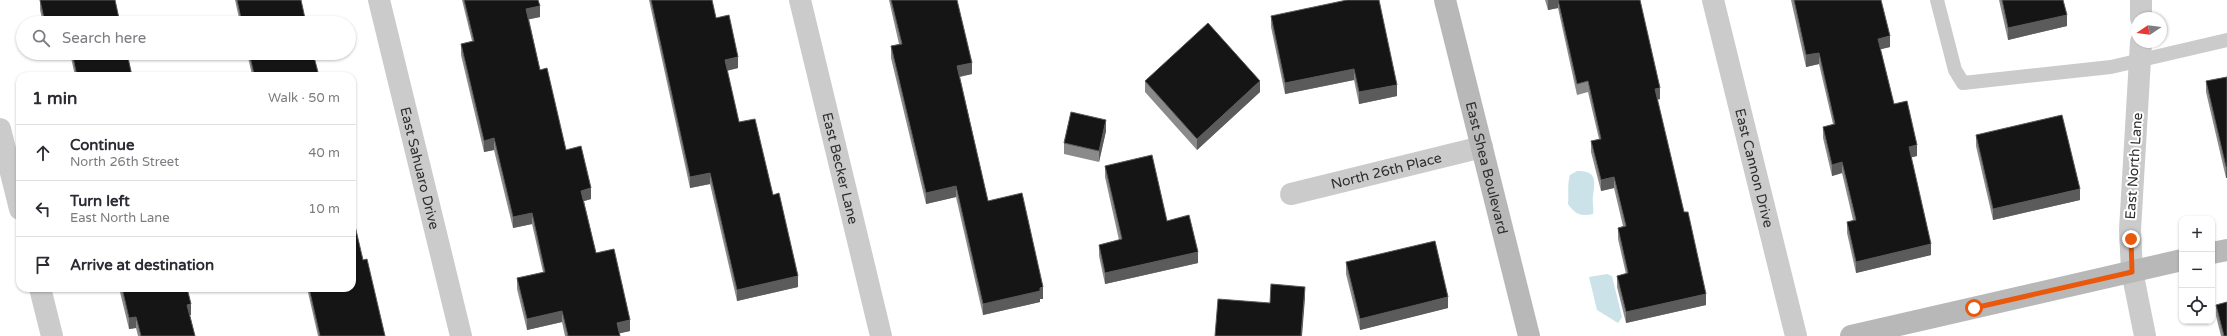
<!DOCTYPE html>
<meta charset="utf-8">
<style>
:root{--surface:#fff;--page:#f7f7f7;--text:#2b2b33;--muted:#7c7c81;--line:#e1e1e2}
body{margin:0;font-family:"Varela Round",sans-serif;background:var(--page);color:var(--text)}
.controls{position:absolute;right:12px;bottom:12px;display:grid;overflow:hidden;border-radius:8px;box-shadow:0 1px 3px #0004}
.controls button{width:36px;height:36px;display:grid;place-items:center;padding:0;border:0;border-bottom:1px solid var(--line);background:var(--surface);color:var(--text);font:20px sans-serif}
.compass{position:absolute;left:2131px;top:12px;width:36px;height:36px;border-radius:50%;background:var(--surface);box-shadow:0 1px 3px #0004;rotate:257deg}
.stop{position:absolute;width:12px;height:12px;margin:-9px;border:3px solid #ea580c;border-radius:50%;background:#fff}
.stop.end{background:#ea580c;border-color:#fff;box-shadow:0 1px 4px #0008}
.list{margin:0;padding:0;list-style:none}
h2{display:flex;justify-content:space-between;align-items:center;height:52px;margin:0;padding:0 16px;font-size:17px}
h2 small{font-size:13px;font-weight:400;color:var(--muted)}
.list li{display:grid;grid-template-columns:26px 1fr auto;gap:12px;align-items:center;box-sizing:border-box;height:56px;padding:0 16px;border-top:1px solid var(--line)}
.list b{display:block;font-size:15px;white-space:nowrap}
.list p{margin:0;font-size:13px;white-space:nowrap;color:var(--muted)}
.list em{font-size:13px;font-style:normal;color:var(--muted)}
.icon{flex:none;width:22px;height:22px;fill:none;stroke:currentColor;stroke-width:2;stroke-linecap:round;stroke-linejoin:round}
.map{position:relative;flex:none;width:2227px;height:336px;overflow:hidden}
.search{position:absolute;background:var(--surface);box-shadow:0 1px 3px #0004;left:16px;top:16px;width:340px;height:44px;display:flex;align-items:center;gap:10px;box-sizing:border-box;padding:0 14px;border-radius:22px;color:var(--muted);font-size:15px}
.panel{position:absolute;background:var(--surface);box-shadow:0 1px 3px #0004;left:16px;top:72px;width:340px;height:220px;border-radius:12px}
.map>svg:first-child{display:block}
.water{fill:#cae2e8}
.lines{fill:none;stroke-linecap:round;stroke-linejoin:round}
.lane{stroke:#cbcbcb;stroke-width:14}
.street{stroke:#cbcbcb;stroke-width:22}
.secondary{stroke:#b8b8b8;stroke-width:22}
.wall{fill:#8a8a8a}
.shaded-wall{fill:#5b5b5b}
.building{fill:#151515;stroke:#5b5b5b}
.route{stroke:#ea580c;stroke-width:5}
.labels{text-anchor:middle;dominant-baseline:central;stroke-width:4;stroke-linejoin:round;paint-order:stroke}
.street-label{font-size:14px;fill:#2e2e2e;stroke:#fff}
</style>
<div class="map">
<svg width="2227" height="336" viewBox="0 0 2227 336">
<rect width="100%" height="100%" fill="#fff"/>
<path class="water" d="M1577 171C1597 171 1595 180 1593 196 1592 201 1594 207 1593 214 1581 217 1575 214 1568 204 1569 194 1567 184 1570 175Z
M1607 274 1612 276 1622 317 1618 323 1597 310 1589 277Z"/>
<g class="lines">
<path class="lane" d="M1937 0 1955 70 1963 83 2111 67 2227 40"/>
<g class="street">
<path id="s1" d="M379 0 461 336"/>
<path id="s2" d="M800 0 881 336"/>
<path id="s3" d="M1713 0 1796 336"/>
<path d="M2141 18V0"/>
<path d="M2141 42 2130 230 2132 271 2145 336"/>
<path d="M0 129 20 209"/>
<path id="s4" d="M1291 194 1482 147"/>
<path d="M40 288 52 336"/>
</g>
<g class="secondary">
<path id="s5" d="M1445 0 1529 336"/>
<path d="M2212 253 2227 250"/>
<path d="M1851 336 2182 260"/>
</g>
</g>
<path class="wall" d="M40 0H115L120 23H43L40 10Z
M235 0H301L306 23H240Z
M462 0H538L540 17 529 19 540 70 566 150 591 199 584 201 596 253 630 331 620 333V336H565L562 322 527 330 517 289V278L543 272 532 224 513 228 494 150 484 152 461 55V44L472 41Z
M649 0H712L716 18 738 68 727 71 739 122 773 195 798 287 737 301 710 184 690 188Z
M889 0H957L972 74 960 77 988 201 1043 299H1040V302L983 315 956 197 926 204 891 58V46L899 44Z
M1545 0H1640L1660 99 1657 100 1706 305 1626 323 1617 287V276L1626 274 1618 239V228L1623 226 1614 188 1601 191 1591 152V141L1599 139 1588 92 1577 95 1558 8 1548 10Z
M1791 0H1867L1890 47 1880 49 1894 104 1917 156 1911 157 1931 255 1856 273 1847 233V222L1853 220 1842 173 1832 176 1823 138V127L1833 124 1819 64 1806 67Z
M1999 0H2063L2067 26 2008 40Z
M1271 16 1397 96 1359 104 1354 80 1285 94 1271 27Z
M70 53H127L132 76H75Z
M247 53H313L252 75Z
M2227 77 2226 178 2206 92V81Z
M1145 81 1260 92 1197 150 1145 92Z
M1106 131 1099 162 1064 154V143Z
M1976 135 2080 200 1993 220 1976 146Z
M1105 166 1167 221 1198 263 1105 284 1099 256V245L1119 240 1105 177Z
M363 260 385 336H318L307 288H352Z
M1346 262 1448 308 1360 330 1346 274Z
M119 288H187L191 315H190L195 336H138L136 328 129 329Z
M2216 305 2227 336H2221L2216 316Z"/>
<path class="shaded-wall" d="M1548 0H1558V8L1548 10Z
M540 6V17L526 20V9Z
M2067 15V26L2008 40V28Z
M1890 36V47L1878 50V39Z
M1819 53V64L1806 67V55Z
M738 57V68L725 71V60Z
M972 63V74L957 77V66Z
M1354 69V80L1285 94V83Z
M1260 81V92L1197 150V139Z
M1397 85V96L1359 104V92Z
M1660 88V99L1655 100V89Z
M1106 120V131L1099 162V151Z
M494 138V150L484 152V141Z
M1917 145V156L1909 158V147Z
M1842 162V173L1832 176V165Z
M2226 167H2227V178H2226Z
M710 173V184L690 188V177Z
M1614 177V188L1601 191V180Z
M956 186V197L926 204V193Z
M591 188V199L581 202V191Z
M2080 189V200L1993 220V209Z
M532 213V224L513 228V217Z
M1931 244V255L1856 273V262Z
M1198 252V263L1105 284V273Z
M798 276V287L737 301V290Z
M1043 287V299H1040V302L983 315V304Z
M1305 287V298L1302 336H1301Z
M1706 294V305L1626 323V312Z
M1448 297V308L1360 330V319Z
M191 304V315L187 316V305Z
M562 311V322L527 330V319Z
M136 317V328L129 329V318Z
M630 320V331L617 334V323Z"/>
<path class="building" d="M40 0H115L120 23H45Z
M237 0H301L306 23H242Z
M464 0H538L540 6 526 9 540 70 547 68 566 150 581 146 591 188 581 191 596 253 614 249 630 320 617 323 620 336H568L562 311 527 319 517 278 545 272 532 213 513 217 494 138 484 141 461 44 474 41Z
M651 0H712L716 18 729 15 738 57 725 60 739 122 755 119 773 195 779 193 798 276 737 290 710 173 690 177Z
M891 0H957L972 63 957 66 988 201 1022 193 1043 287 1040 288V291L983 304 956 186 926 193 891 46 902 44Z
M1347 0H1379L1397 85 1359 92 1354 69 1285 83 1271 16Z
M1558 0H1640L1660 88 1655 89 1684 212H1688L1706 294 1626 312 1617 276 1628 273 1618 228 1626 226 1614 177 1601 180 1591 141 1601 139 1588 81 1577 84Z
M1794 0H1881L1890 36 1878 39 1894 104 1907 101 1917 145 1909 147 1931 244 1856 262 1847 222 1856 220 1842 162 1832 165 1823 127 1835 124 1819 53 1806 55Z
M2002 0H2063L2067 15 2008 28Z
M1208 23 1260 81 1197 139 1145 81Z
M72 53H127L132 76H77Z
M249 53H313L319 76H247L254 74Z
M2227 77V167H2226L2206 81Z
M1071 112 1106 120 1099 151 1064 143Z
M2062 115 2080 189 1993 209 1976 135Z
M1152 155 1167 221 1189 215 1198 252 1105 273 1099 245 1122 239 1105 166Z
M352 213 363 260 367 259 385 336H320L309 288H352Z
M1435 241 1448 297 1360 319 1346 262Z
M1271 284 1305 287 1301 336H1215L1218 299 1270 303Z
M122 288H187L191 304 187 305 195 336H141L136 317 129 318Z
M2227 302V336H2224L2216 305Z"/>
<g class="lines">
<path class="route" d="M1974 308 2132 272 2131 239"/>
</g>
<g class="labels">
<g class="street-label">
<text transform="translate(2134 166) rotate(-86)">East North Lane</text>
<text stroke="none"><textPath href="#s1" startOffset="173">East Sahuaro Drive</textPath></text>
<text stroke="none"><textPath href="#s2" startOffset="173">East Becker Lane</textPath></text>
<text stroke="none"><textPath href="#s5" startOffset="173">East Shea Boulevard</textPath></text>
<text stroke="none"><textPath href="#s3" startOffset="173">East Cannon Drive</textPath></text>
<text stroke="none"><textPath href="#s4" startOffset="98">North 26th Place</textPath></text>
</g>
</g>
</svg>
<div class="controls">
<button>+</button>
<button>−</button>
<button><svg class="icon" aria-label="locate" viewBox="0 0 24 24"><circle cx="12" cy="12" r="6"/><path d="M12 2v4M12 18v4M2 12h4M18 12h4"/></svg></button>
</div>
<svg class="compass" viewBox="-18 -18 36 36"><path d="M0-13l5 13h-10z" fill="#e53935"/><path d="M0 13l5-13h-10z" fill="#7c7c81"/></svg>
<div class="stop" style="left:1974px;top:308px"></div>
<div class="stop end" style="left:2131px;top:239px"></div>
<div class="search"><svg class="icon" aria-label="search" viewBox="0 0 24 24"><circle cx="10" cy="10" r="6"/><path d="M15 15l6 6"/></svg>Search here</div>
<section class="panel">
<h2>1 min<small>Walk · 50 m</small></h2>
<ul class="list">
<li><svg class="icon" aria-label="ahead" viewBox="0 0 24 24"><path d="M12 20V5M6 11l6-6 6 6"/></svg><div><b>Continue</b><p>North 26th Street</p></div><em>40 m</em></li>
<li><svg class="icon" aria-label="left" viewBox="0 0 24 24"><path d="M17 20v-9H6M10 6l-5 5 5 5"/></svg><div><b>Turn left</b><p>East North Lane</p></div><em>10 m</em></li>
<li><svg class="icon" aria-label="arrive" viewBox="0 0 24 24"><path d="M6 21V4h12l-3 4 3 4H6"/></svg><div><b>Arrive at destination</b></div></li>
</ul>
</section>
</div>
